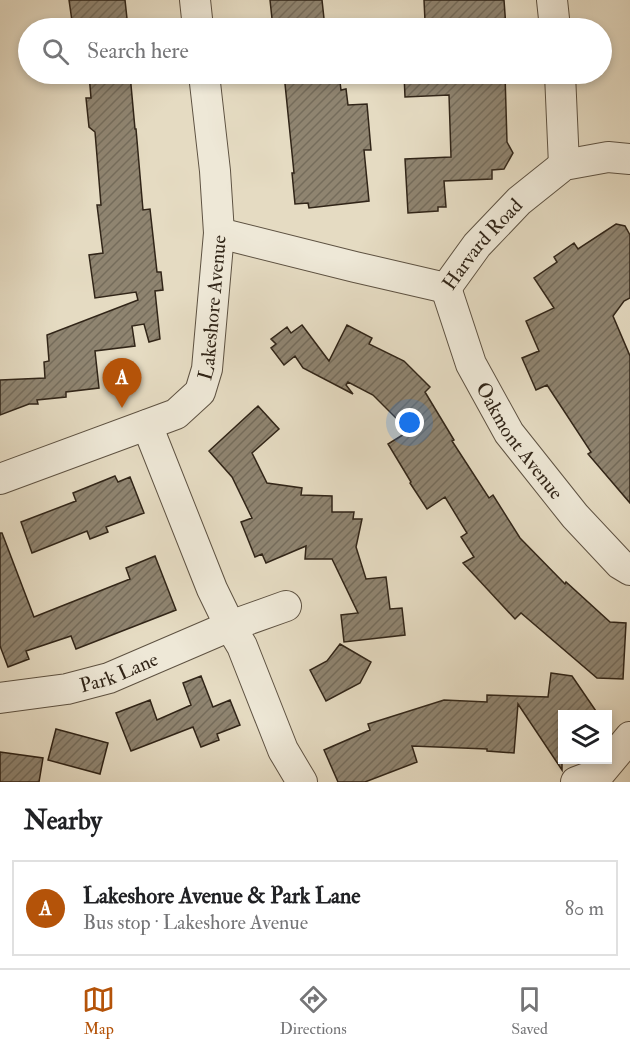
<!DOCTYPE html>
<meta charset="utf-8">
<style>
:root{--surface:#fff;--page:#f2f2f2;--text:#202124;--muted:#757577;--line:#e0e0e0;--accent:#b45309}
body{margin:0;font-family:"IM FELL Double Pica",serif;background:var(--page);color:var(--text)}
.controls{position:absolute;right:18px;bottom:18px;display:grid;overflow:hidden;border-radius:0px;box-shadow:0 3px 9px #0003}
.controls button{width:54px;height:54px;display:grid;place-items:center;padding:0;border:0;border-bottom:2px solid var(--line);background:var(--surface);color:var(--text);font:30px sans-serif}
.you{position:absolute;left:410px;top:423px;width:21px;height:21px;margin:-15px;border:4px solid #fff;border-radius:50%;background:#1a73e8;box-shadow:0 0 0 9px #1a73e833}
.badge{display:grid;place-items:center;width:39px;height:39px;border-radius:50%;background:var(--accent);color:#fff;font-size:20px;font-weight:700}
.pin{position:absolute;translate:-50% -50px;filter:drop-shadow(0 2px 3px #0008)}
.pin::after{content:'';position:absolute;top:32px;width:21px;height:18px;background:inherit;clip-path:polygon(0 0,100% 0,50% 100%)}
.list{margin:0;padding:0;list-style:none}
h2{display:flex;justify-content:space-between;align-items:center;height:78px;margin:0;padding:0 24px;font-size:26px}
h2 small{font-size:20px;font-weight:400;color:var(--muted)}
.list li{display:grid;grid-template-columns:39px 1fr auto;gap:18px;align-items:center;box-sizing:border-box;height:96px;margin:0 12px 12px;padding:0 12px;border:2px solid var(--line);border-radius:0px}
.list b{display:block;font-size:22px;white-space:nowrap}
.list p{margin:0;font-size:20px;white-space:nowrap;color:var(--muted)}
.list em{font-size:20px;font-style:normal;color:var(--muted)}
.icon{flex:none;width:33px;height:33px;fill:none;stroke:currentColor;stroke-width:2;stroke-linecap:round;stroke-linejoin:round}
.map{position:relative;flex:none;width:630px;height:782px;overflow:hidden}
.search{position:absolute;background:var(--surface);box-shadow:0 3px 9px #0003;left:18px;right:18px;top:18px;height:66px;display:flex;align-items:center;gap:15px;box-sizing:border-box;padding:0 21px;border-radius:33px;color:var(--muted);font-size:22px}
.sheet{height:186px;background:var(--surface)}
nav{display:flex;justify-content:space-around;align-items:center;box-sizing:border-box;height:84px;border-top:2px solid var(--line);background:var(--surface);font-size:16px;color:var(--muted)}
nav a{display:grid;justify-items:center;gap:3px}
nav .on{color:var(--accent)}
.map>svg:first-child{display:block}
.building{fill:url(#building-hatch);stroke:#312518;stroke-width:1.5}
.lines{fill:none;stroke-linecap:round;stroke-linejoin:round}
.street-casing{stroke:#5e5242;stroke-width:32}
.street{stroke:#eee8d7;stroke-width:30}
.labels{text-anchor:middle;dominant-baseline:central;stroke-width:4.5;stroke-linejoin:round;paint-order:stroke}
.street-label{font-size:20px;fill:#312518;stroke:#eee8d7}
</style>
<div class="map">
<svg width="630" height="782" viewBox="0 0 630 782">
<defs>
<pattern id="building-hatch" width="6" height="6" patternUnits="userSpaceOnUse" patternTransform="scale(1.5)"><rect width="6" height="6" fill="#8f8470"/><path d="M-1 1l2-2M0 6l6-6M5 7l2-2" fill="none" stroke="#756c5b"/></pattern>
</defs>
<rect width="100%" height="100%" fill="#e5dbc2"/>
<filter id="stains"><feTurbulence type="fractalNoise" baseFrequency=".00333" numOctaves="4"/><feColorMatrix values="0 0 0 0 .2 0 0 0 0 .09 0 0 0 0 .02 0 0 0 .5 -.17"/></filter>
<radialGradient id="worn" r=".72"><stop offset=".6" stop-color="#630" stop-opacity="0"/><stop offset="1" stop-color="#630" stop-opacity=".3"/></radialGradient>
<path class="building" d="M69 0H125L128 28H73Z
M270 0H322L325 28H273Z
M424 0H504L506 28H430L429 21H425Z
M89 74H130L135 129H136L143 210 150 209 157 272H161L163 290 155 291 160 339 149 342 144 324 132 326 135 346 95 351 99 388 66 392V397L37 400 38 404H29L0 415V380L45 378 44 362 49 361 47 335 138 300 136 292 95 298 89 255 103 253 97 205H101L95 132 89 127 86 98H91Z
M284 74H339L341 90 346 89 348 105 367 104 371 150H364L369 201 309 208 308 203 295 204 292 173H294Z
M404 74H505L507 142 513 153 504 169 492 170V179L444 181 446 207H438V211L408 213 405 159 451 157 449 95 405 97Z
M616 224 625 226 630 235V298L624 301 613 316 630 356V503L588 454 591 452 547 385 536 390 522 358 539 351 526 321 554 308 534 278 557 262 554 257 574 243 578 249Z
M302 325 329 361 347 325 372 338 369 344 404 361 430 387 425 392 454 440 452 441 489 498 493 495 520 538 565 584 566 582 610 622 626 623 623 679 597 678 521 613 515 619 463 563 474 557 461 537 467 533 445 497 427 509 410 483 411 482 388 444 409 431 373 395 348 382 346 385 353 394 303 368 295 356 284 365 271 348 276 344 271 339 287 327 291 333Z
M258 406 279 429 252 453 267 483 302 488 301 495 332 496V512H354L353 519H362L356 547 366 579 386 577 390 609 402 608 405 635 344 642 341 615 358 613 332 559H305L306 546 266 563 262 554 255 557 241 522 252 518 232 477 209 451Z
M115 476 118 482 130 477 144 513 106 527 108 532 90 539 87 531 32 553 21 522 76 501 73 493Z
M0 533H2L34 617 130 579 126 568 155 556 176 610 76 649 71 636 26 651 29 659 8 667 0 646Z
M340 644 371 662 360 683 326 701 310 670 327 661Z
M551 673 572 676 598 714H562V770L518 704 514 753 487 751V749L412 746 417 762 365 782H338L324 750 370 730 368 724 444 700 487 702V695L548 697Z
M201 676 213 707 230 700 240 725 217 734 219 740 201 747 193 727 131 751 116 713 150 700 157 720 191 705 183 683Z
M56 729 108 743 100 774 48 760Z
M0 752 43 758 39 782H0Z"/>
<g class="lines">
<g class="street-casing">
<g id="street">
<path d="M195 0 198 28"/>
<path d="M552 0 555 28"/>
<path d="M560 74 564 165"/>
<path d="M219 233 355 267 446 288"/>
<path id="s1" d="M446 288 471 364 509 433 575 516 620 564 630 570"/>
<path id="s2" d="M446 288 477 245 519 201 564 165 608 157 630 159"/>
<path d="M147 425 212 589 230 626 242 646 283 750 302 782"/>
<path id="s3" d="M0 479 176 414 200 392 207 369 219 233 215 171 204 74"/>
<path id="s4" d="M0 698 67 689 109 678 230 626 286 606"/>
<path d="M576 782 600 773 630 737"/>
</g>
</g>
<use href="#street" class="street"/>
</g>
<g class="labels">
<g class="street-label">
<text stroke="none"><textPath href="#s2" startOffset="57">Harvard Road</textPath></text>
<text stroke="none"><textPath href="#s3" startOffset="306">Lakeshore Avenue</textPath></text>
<text stroke="none"><textPath href="#s1" startOffset="171">Oakmont Avenue</textPath></text>
<text stroke="none"><textPath href="#s4" startOffset="122">Park Lane</textPath></text>
</g>
</g>
<rect width="100%" height="100%" filter="url(#stains)"/>
<rect width="100%" height="100%" fill="url(#worn)"/>
</svg>
<div class="controls">
<button><svg class="icon" aria-label="layers" viewBox="0 0 24 24"><path d="M12 4l9 5-9 5-9-5zM3 14l9 5 9-5"/></svg></button>
</div>
<div class="you"></div>
<div class="pin badge" style="left:122px;top:408px">A</div>
<div class="search"><svg class="icon" aria-label="search" viewBox="0 0 24 24"><circle cx="10" cy="10" r="6"/><path d="M15 15l6 6"/></svg>Search here</div>
</div>
<section class="sheet">
<h2>Nearby<small></small></h2>
<ul class="list">
<li><span class="badge">A</span><div><b>Lakeshore Avenue &amp; Park Lane</b><p>Bus stop · Lakeshore Avenue</p></div><em>80 m</em></li>
</ul>
</section>
<nav>
<a class="on"><svg class="icon" aria-label="map" viewBox="0 0 24 24"><path d="M3 6l6-2 6 2 6-2v14l-6 2-6-2-6 2zM9 4v14M15 6v14"/></svg>Map</a>
<a><svg class="icon" aria-label="directions" viewBox="0 0 24 24"><path d="M12 3l9 9-9 9-9-9zM9 14v-3h6M13 9l2 2-2 2"/></svg>Directions</a>
<a><svg class="icon" aria-label="saved" viewBox="0 0 24 24"><path d="M7 4h10v16l-5-4-5 4z"/></svg>Saved</a>
</nav>
